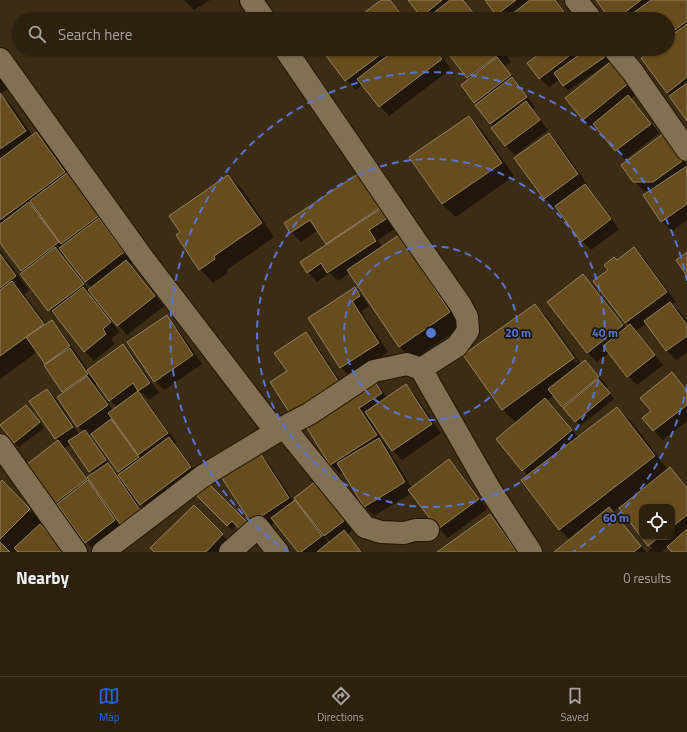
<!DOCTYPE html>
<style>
:root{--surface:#2d210e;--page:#352917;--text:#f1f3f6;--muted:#a7a39e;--line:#483e2e;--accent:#2563eb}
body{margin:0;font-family:"Titillium Web",sans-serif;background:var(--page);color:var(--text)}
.controls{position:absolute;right:12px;bottom:12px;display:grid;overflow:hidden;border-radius:8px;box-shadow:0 1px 3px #0004}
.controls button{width:36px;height:36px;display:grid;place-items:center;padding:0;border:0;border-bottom:1px solid var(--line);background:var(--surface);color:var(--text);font:20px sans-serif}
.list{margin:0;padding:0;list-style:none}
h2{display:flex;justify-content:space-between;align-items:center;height:52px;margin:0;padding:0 16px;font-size:17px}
h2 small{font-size:13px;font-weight:400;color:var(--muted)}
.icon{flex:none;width:22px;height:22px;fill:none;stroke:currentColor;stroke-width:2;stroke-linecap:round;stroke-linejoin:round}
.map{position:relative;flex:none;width:687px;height:552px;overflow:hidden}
.search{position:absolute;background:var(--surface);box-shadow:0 1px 3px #0004;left:12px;right:12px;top:12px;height:44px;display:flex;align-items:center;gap:10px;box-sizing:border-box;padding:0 14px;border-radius:22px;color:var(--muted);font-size:15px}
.sheet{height:124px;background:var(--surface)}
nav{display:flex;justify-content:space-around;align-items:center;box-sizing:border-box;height:56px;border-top:1px solid var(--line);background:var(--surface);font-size:11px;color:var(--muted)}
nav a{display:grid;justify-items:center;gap:2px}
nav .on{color:var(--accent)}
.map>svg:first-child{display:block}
.shadow{fill:#0007;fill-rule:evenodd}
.building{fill:#674c1d;stroke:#928165}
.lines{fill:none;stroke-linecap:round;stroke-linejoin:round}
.street-casing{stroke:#221400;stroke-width:24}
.street{stroke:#817054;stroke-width:22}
.ring{fill:none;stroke:#5676d2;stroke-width:2;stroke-dasharray:7 5}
.centre{fill:#5676d2;stroke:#1d160b;stroke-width:2}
.ring-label{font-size:12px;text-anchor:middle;font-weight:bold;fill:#5676d2;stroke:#1d160b;stroke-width:3.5;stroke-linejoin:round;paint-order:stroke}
</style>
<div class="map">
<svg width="687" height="552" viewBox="0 0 687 552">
<rect width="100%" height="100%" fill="#3c2c13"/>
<path class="shadow" d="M184 0H210L194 10Z
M383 0H390L396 6 406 19H358Z
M410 0H464L479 19H425Z
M486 0H556L570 19H502Z
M597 0H687V119L671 96 667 92 636 49H668V19H612Z
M323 49H436L451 69 389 116 380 106 363 84 356 90 346 80Z
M453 49H502L511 62 505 66 535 107 532 109 548 130 515 155 506 146 492 128 494 127 475 102 469 79 468 77Z
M532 49H605L613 59 568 91 559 80 549 87 540 78 539 56Z
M613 61 639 92 630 99 637 106 659 133 625 160 616 151 596 126 593 129 583 119Z
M0 75 9 88 0 94 11 105 33 136 36 134 50 147 108 225 106 227 133 262 129 264 136 271 164 306 127 335 118 325 93 294 90 296 120 332 111 339 115 344 94 361 85 351 59 319 58 320 49 310 23 273 0 242ZM65 254 85 281 92 288 89 290 63 256Z
M469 117 482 130 514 176 456 217 442 204Z
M549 134 559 144 587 184 585 186 594 195 619 229 591 250 582 241 556 206 554 208 544 198Z
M673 145 687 165V220L672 231 662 221 651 191H644L634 181Z
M358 175 398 227 378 240 382 247 412 249 463 326 413 360 400 347 350 273 338 281 330 273 317 282 308 272 328 245 318 230 301 242 291 232 285 224Z
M228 176 242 189 274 237 227 270 228 273 213 283 200 269 177 236Z
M634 249 644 258 676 302 672 304 680 312 687 322V352L676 360 667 351 647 323 636 331 663 365 637 385 628 376 610 352 597 362 588 353 549 302 583 276 593 285 627 329 630 326 626 322 609 270 617 261Z
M0 250 29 290 24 294 47 325 52 321 61 331 88 370 123 346 132 355 159 393 149 400 142 393 140 394 147 402 177 443 175 444 200 477 150 514 137 500 136 501 149 520 131 533 120 522 119 523 124 530 96 551 86 542 56 502 58 441 56 438 47 390 56 399 80 435 84 432 78 426 64 393 47 365 37 352 0 379ZM98 384 110 400 117 407 113 410 95 385ZM113 418 119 429 110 420ZM92 433 122 473 118 476 109 466 110 465 89 435ZM71 444 90 471 93 474 88 478 64 448Z
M355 289 364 298 369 306 361 311 388 352 351 377 341 368 309 318Z
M535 305 548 318 581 364 585 361 594 370 608 387 606 389 614 399 580 426 554 395 547 401 555 409 579 438 617 408 631 421 668 470 670 468 680 478 687 487V552H673L668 547 662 552H648L652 548 643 537H672V507H642V536L619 507 613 512 618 518 646 552H555L570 540 559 529 528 476 497 439 516 423 503 410 464 356ZM544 318H547L578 362 576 363Z
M166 316 176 326 202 364 164 390 155 381Z
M306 333 315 343 351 397 374 382 383 392 387 398 406 385 415 395 441 433 402 460 392 450 374 424 373 425 412 488 449 460 459 470 487 509 448 538 439 529 412 493 374 516 365 507 344 472 340 474 331 464 288 372Z
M672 374 687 390V421L663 440 654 431 652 411Z
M26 406 44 428 19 447 14 442Z
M258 452 267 461 294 502 316 482 354 529 347 535 362 552H299L276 522 261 532ZM326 537 331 542 329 544 325 538Z
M2 482 43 523 19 552 17 549 14 552H0V484Z
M209 485 237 525 232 530 198 496Z
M194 506 232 545 225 552H156Z
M489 516 503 529 519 552H439Z"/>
<path class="building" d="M381 0H390L405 19H356Z
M408 0H442L421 17Z
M450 0H463L478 19H428L427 18Z
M485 0H516L496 15Z
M530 0H555L569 19H508L507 18Z
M596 0H641L616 19H610Z
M651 0H687V21L668 35V19H625Z
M687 24V77L667 93 641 58 653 49H668V38Z
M321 49H388L345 81Z
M396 49H434L442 59 379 107 357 79Z
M451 49H500L502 52 467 78 447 52Z
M546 49H578L539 79 527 63Z
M587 49H605L609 54 563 86 554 73Z
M634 49H649L639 56Z
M497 57 511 75 474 103 461 85Z
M613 60 630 82 583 120 565 98Z
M512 77 527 97 490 124 475 105Z
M687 83V121L669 96Z
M0 93 26 131 0 149Z
M628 95 651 124 615 151 593 124Z
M526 101 540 120 505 146 491 128Z
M469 116 502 163 442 204 409 157Z
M36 132 65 172 0 220V159Z
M549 133 578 174 544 199 514 158Z
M663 134 682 161 653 182H633L621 165Z
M687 166V204L661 222 643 195Z
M68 172 100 215 61 244 30 201Z
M358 174 381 207 326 244 310 220 290 233 284 223Z
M228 175 262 223 214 256 215 259 199 270 176 235 180 232 169 216Z
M585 184 611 219 581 242 555 206Z
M29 202 59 242 21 271 0 243V224Z
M383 207 389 217 369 230 376 241 327 273 321 263 307 273 300 262Z
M99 218 124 252 85 282 59 248Z
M399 235 450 312 399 347 347 270Z
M55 247 84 284 48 311 20 274Z
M634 247 667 292 625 323 593 281 608 270 604 265 614 257 617 260Z
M687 252V276L676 260Z
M0 254 16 276 0 288Z
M126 260 155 296 117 326 88 290Z
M583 274 623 325 587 353 547 302Z
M12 281 44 324 0 356V290Z
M83 287 111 322 103 329 106 334 84 352 52 311Z
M355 287 360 296 352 301 379 343 340 368 308 318Z
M670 302 687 325V336L666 351 644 321Z
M535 304 574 358 502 410 463 355Z
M167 315 193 355 154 382 127 342Z
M52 320 70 346 45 364 26 337Z
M630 324 655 355 627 377 603 346Z
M306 332 342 387 293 418 270 382 287 371 274 353Z
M123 344 150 383 138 391 133 383 109 401 87 370Z
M70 348 88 374 62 392 44 365Z
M585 360 599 377 562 407 548 389Z
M672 372 687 391V405L653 431 642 418 651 411 640 398Z
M87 376 108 405 77 427 57 397Z
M598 379 610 393 575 422 563 408Z
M374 381 382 393 359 408 377 435 330 465 305 425Z
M406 384 432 424 392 451 365 412Z
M47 389 73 427 55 439 29 401Z
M138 391 168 433 138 455 108 413Z
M545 398 572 430 522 471 496 439Z
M26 405 40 422 14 443 0 425Z
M617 407 655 456 559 530 521 480Z
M111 419 139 457 118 472 91 434Z
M85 430 106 460 89 472 68 441Z
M169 437 191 467 140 505 118 475Z
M379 438 405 482 364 507 337 463Z
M58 440 87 479 55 503 26 465Z
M258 450 289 498 251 523 220 475Z
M449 459 479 499 438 529 408 490Z
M108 463 140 510 120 524 87 477Z
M670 467 687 488V515L672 527V507H642V537H659L648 546 619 508Z
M2 480 30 509 0 539V483Z
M88 480 115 520 85 543 57 504Z
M316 481 345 520 324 536 294 498Z
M209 484 249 524 242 532 232 521 227 526 197 496Z
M295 500 322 536 301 552H298L271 518Z
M194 505 223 534 206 552H154L150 548Z
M609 507 641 546 634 552H554Z
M490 514 517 552H437Z
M40 524 65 552H18L14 548Z
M687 529V552H672L667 547Z
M344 530 361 552H317Z
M0 542 10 552H0Z"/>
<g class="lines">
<g class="street-casing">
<path id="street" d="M251 0 264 19
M576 0 591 19
M614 49 632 71 687 150
M0 59 142 257 276 432
M421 369 489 488 531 552
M284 427 365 527 381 532 404 533 415 530H428
M0 445 76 552
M103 552 203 476 284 427 309 414 374 371 407 364 421 369 457 346 468 331 467 317 460 304 414 238 285 49
M230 552 258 527 278 552"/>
</g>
<use href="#street" class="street"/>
</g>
<g class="ring">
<circle cx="431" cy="333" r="87"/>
<circle cx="431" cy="333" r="174"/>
<path d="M687 385A261 261 0 0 1 573 552M289 552A261 261 0 1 1 687 281"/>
</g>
<circle cx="431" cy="333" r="6" class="centre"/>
<g class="ring-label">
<text x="518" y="337">20 m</text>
<text x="605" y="337">40 m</text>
<text x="616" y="522">60 m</text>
</g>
</svg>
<div class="controls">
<button><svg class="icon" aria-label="locate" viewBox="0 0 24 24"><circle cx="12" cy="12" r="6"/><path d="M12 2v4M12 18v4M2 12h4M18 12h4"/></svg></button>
</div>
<div class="search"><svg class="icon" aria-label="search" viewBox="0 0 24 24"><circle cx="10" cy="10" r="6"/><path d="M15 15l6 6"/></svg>Search here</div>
</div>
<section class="sheet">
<h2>Nearby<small>0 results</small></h2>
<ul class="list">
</ul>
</section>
<nav>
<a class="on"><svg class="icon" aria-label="map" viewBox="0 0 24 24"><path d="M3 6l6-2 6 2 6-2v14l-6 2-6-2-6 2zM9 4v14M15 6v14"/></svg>Map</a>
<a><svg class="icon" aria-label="directions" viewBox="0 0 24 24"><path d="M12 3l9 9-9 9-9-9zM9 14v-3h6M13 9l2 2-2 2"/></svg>Directions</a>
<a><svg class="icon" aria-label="saved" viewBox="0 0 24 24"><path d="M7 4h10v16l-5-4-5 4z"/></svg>Saved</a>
</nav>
